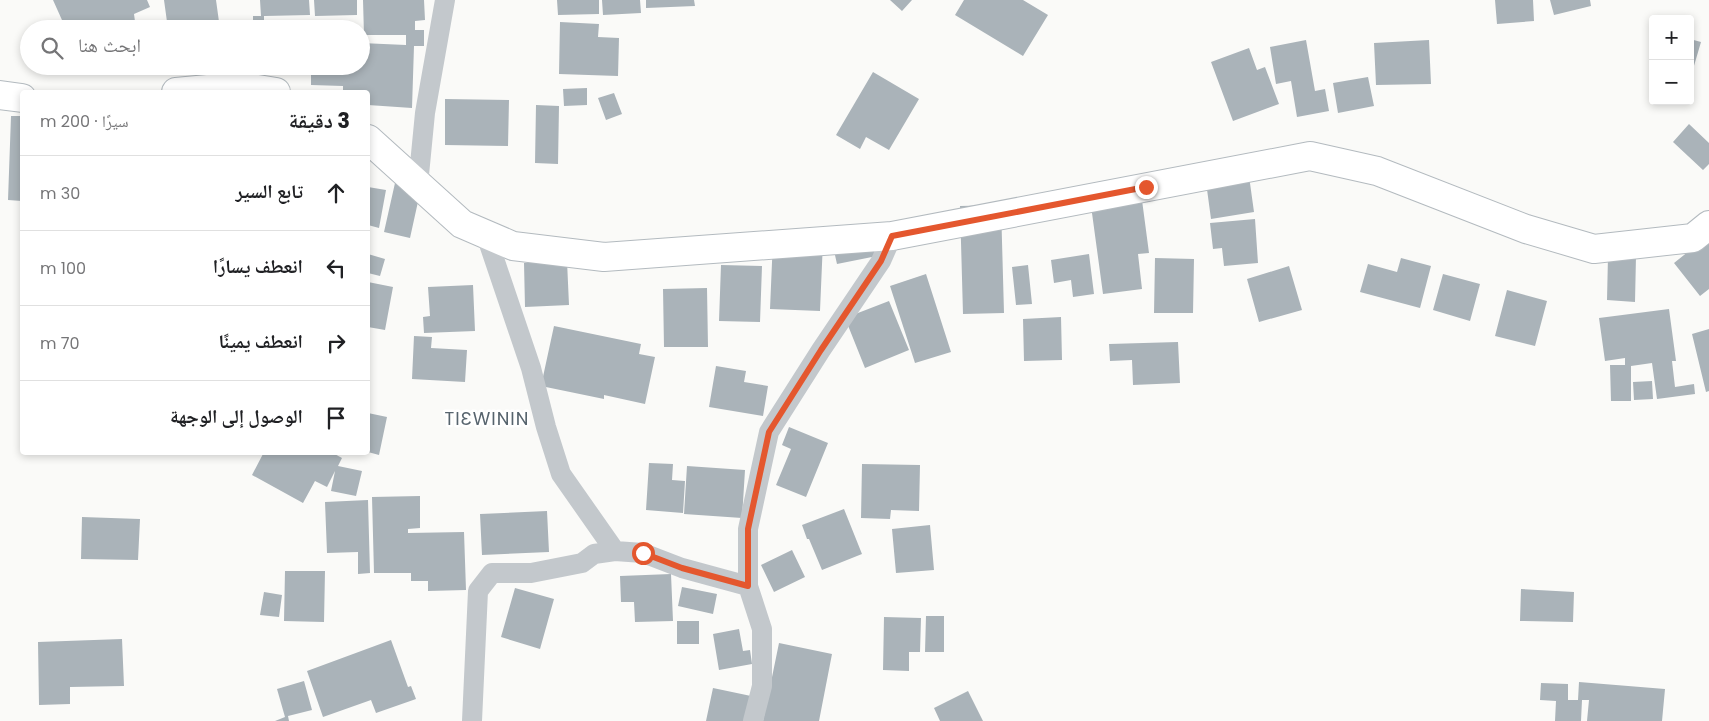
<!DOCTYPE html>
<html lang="ar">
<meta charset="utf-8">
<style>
:root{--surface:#fff;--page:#f2f2f2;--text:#202124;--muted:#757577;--line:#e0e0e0}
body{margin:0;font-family:Poppins,"Noto Naskh Arabic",sans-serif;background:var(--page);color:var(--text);direction:rtl}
.controls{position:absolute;right:15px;top:15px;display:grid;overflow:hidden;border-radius:5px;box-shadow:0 2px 8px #0003}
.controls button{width:45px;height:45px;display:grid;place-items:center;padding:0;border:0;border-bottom:1px solid var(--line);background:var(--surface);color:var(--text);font:25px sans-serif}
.stop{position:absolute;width:15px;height:15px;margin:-11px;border:4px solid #e4572e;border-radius:50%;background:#fff}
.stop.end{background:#e4572e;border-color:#fff;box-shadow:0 1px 5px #0008}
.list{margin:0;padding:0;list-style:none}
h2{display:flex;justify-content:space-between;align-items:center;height:65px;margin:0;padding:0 20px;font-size:21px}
h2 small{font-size:16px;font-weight:400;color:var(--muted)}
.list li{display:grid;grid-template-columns:32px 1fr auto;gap:15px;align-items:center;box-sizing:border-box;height:75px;padding:0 20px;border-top:1px solid var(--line)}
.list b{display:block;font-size:19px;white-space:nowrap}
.list em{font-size:16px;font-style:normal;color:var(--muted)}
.icon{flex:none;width:28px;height:28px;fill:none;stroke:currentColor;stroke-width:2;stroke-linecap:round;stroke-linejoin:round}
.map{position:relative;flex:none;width:1709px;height:721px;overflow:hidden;direction:ltr}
.search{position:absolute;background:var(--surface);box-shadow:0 2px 8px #0003;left:20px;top:20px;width:350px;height:55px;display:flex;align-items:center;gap:12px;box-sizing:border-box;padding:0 18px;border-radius:28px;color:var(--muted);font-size:19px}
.panel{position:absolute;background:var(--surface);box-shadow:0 2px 8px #0003;left:20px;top:90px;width:350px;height:365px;border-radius:5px;direction:rtl}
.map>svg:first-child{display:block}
.building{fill:#aab3b9}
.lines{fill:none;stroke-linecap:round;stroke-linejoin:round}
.secondary-casing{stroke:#b3babf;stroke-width:30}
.street{stroke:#c3c8cc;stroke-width:20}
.secondary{stroke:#fff;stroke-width:28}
.route{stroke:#e4572e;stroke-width:6}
.labels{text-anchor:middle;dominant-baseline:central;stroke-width:5;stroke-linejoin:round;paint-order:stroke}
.quarter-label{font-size:18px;letter-spacing:1px;fill:#57646e;stroke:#fff}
</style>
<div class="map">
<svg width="1709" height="721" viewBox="0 0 1709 721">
<rect width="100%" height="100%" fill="#fafaf8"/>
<path class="building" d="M53 0H147L150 7 134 14 136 29H101L100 21 83 29H66Z
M164 0H216L220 29H168Z
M260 0H309L310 15 264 16V29H253V16H261Z
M314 0H357V15L315 16Z
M363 0H424L425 20 415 21V30H424V46H414L412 108 368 105V92H343V86L311 85V69L286 68V66H361V43L406 45V35H364Z
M557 0H599V14L558 15Z
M602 0H640L641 13 603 15Z
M646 0H694L695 6 646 8Z
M890 0H912L902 11Z
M964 0H1023L1048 15 1023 56 955 15Z
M1495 0H1533L1534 21 1497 24Z
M1550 0H1590L1591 6 1554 15Z
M560 22 599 24 598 37 619 38 618 76 559 74Z
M1690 39 1701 42 1691 76H1690Z
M1306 40 1315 91 1325 89 1329 111 1297 117 1291 81 1276 84 1270 47Z
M1429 40 1431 84 1376 85 1374 43Z
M1249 48 1257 70 1265 67 1279 104 1233 121 1211 62Z
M873 72 919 99 889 150 866 137 860 149 836 135Z
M1368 77 1374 106 1338 113 1333 83Z
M587 88V105L564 106 563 89Z
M614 93 622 114 606 120 598 98Z
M445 99 509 100 508 146 445 145Z
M536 105 559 106 558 164 535 163Z
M11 116H22V201L8 200Z
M1689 124 1709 143V164L1703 170 1673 142Z
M1249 176 1254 212 1211 219 1206 182Z
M395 183 421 188 410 238 384 232Z
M1140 185 1149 253 1138 254 1142 289 1103 294 1089 191Z
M368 187 386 190 379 228 368 225Z
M1001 205 1004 313 963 314 960 206Z
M1255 219 1258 263 1224 266 1222 248 1213 249 1210 223Z
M870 225 877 256 837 264 830 233Z
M1709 235V289L1700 296 1674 263Z
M773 239 823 241 820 311 770 309Z
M368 254 385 259 380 276 368 273Z
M1089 254 1094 294 1073 297 1071 280 1054 283 1051 260Z
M1608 256H1636L1635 302 1607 300Z
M1155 258 1194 259 1193 313H1154Z
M1401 258 1431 266 1420 308 1360 292 1368 264 1397 272Z
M567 261 569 305 525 307 524 263Z
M721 265 762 266 760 322 719 321Z
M1028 265 1032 304 1016 305 1012 267Z
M1289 266 1302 310 1259 322 1247 279Z
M926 274 951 352 915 363 890 286Z
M1443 274 1480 284 1470 321 1433 310Z
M368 282 393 287 385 330 368 327Z
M473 285 475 331 424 333 423 317 430 316 428 287Z
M707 288 708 347H664L663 289Z
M1507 290 1547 301 1535 346 1495 336Z
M889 301 909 350 865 368 845 318Z
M1669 309 1676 361H1672L1675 387 1694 384 1695 394 1657 399 1652 363 1631 366V401H1611L1610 365H1625V358L1605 361 1599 318Z
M1061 317 1062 360 1024 361 1023 319Z
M554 326 641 344 639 354 655 357 645 404 604 395V399L541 386Z
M1709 329V391L1706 392 1692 334Z
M414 336 432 337 431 348 467 350 465 382 412 379Z
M1178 342 1180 383 1133 385 1132 360 1110 361 1109 344Z
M716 366 746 371 744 382 768 386 763 416 709 407Z
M1652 381 1653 399 1634 400 1633 382Z
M368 413 387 417 379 455 368 452Z
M789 427 828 443 806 497 776 485 791 449 782 445Z
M264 452H331L342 458 338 466 362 471 356 496 331 491 335 471 327 487 315 481 303 503 252 475Z
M649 463 673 464 672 480 685 481 683 513 646 510Z
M862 464 920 465 919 511 891 510 890 519 861 518Z
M687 466 745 470 742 518 684 514Z
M420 496V528L408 529V533L464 532 466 590 428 591V581H411V573H374L372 497Z
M368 500 370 573 358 574V552L327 553 325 502Z
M844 509 862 554 822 570 809 539H807L802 525Z
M547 511 549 552 482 555 480 514Z
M82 517 140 519 138 560 81 559Z
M930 525 934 570 896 573 892 529Z
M792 550 805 577 774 592 761 565Z
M285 571H325L324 622 284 621Z
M671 574 673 621 635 622 634 602H621L620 576Z
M682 587 717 594 713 614 678 606Z
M515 588 554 599 540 649 501 637Z
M1521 589 1574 592 1573 622 1520 621Z
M264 592 282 595 279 617 260 615Z
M926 616H944V652H925Z
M884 617 921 618 920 652H909V671L883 670Z
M677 621H699V644H677Z
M739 629 743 651 750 650 752 664 719 670 713 634Z
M122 639 124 686 70 687V704L39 705 38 642Z
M391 640 408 687 411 686 416 699 376 713 371 700 323 717 307 671Z
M779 643 832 654 819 721H763Z
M304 681 312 710 288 716 289 721H275L285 717 277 689Z
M1579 682 1665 689 1662 721H1587L1589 700H1582L1581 721H1555L1556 701 1540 700 1541 683 1568 684V700H1578Z
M713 688 751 696 746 721H706Z
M968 691 983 721H940L934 708Z"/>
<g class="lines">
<g class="secondary-casing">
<path id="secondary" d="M176 92 240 86 276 92
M0 95 22 98
M368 139 462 224 513 246 604 257 892 236 1310 156 1377 171 1526 229 1594 249 1693 238 1709 225"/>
</g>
<path class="street" d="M418 185 425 113 445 0
M486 235 531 368 546 427 561 474 615 551
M472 721 478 591 492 573H531L582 563 594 554 615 551 643 553 682 568 748 586
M753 721 762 686V629L748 586V529L769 432 821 350 881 261 892 236"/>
<use href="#secondary" class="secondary"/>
</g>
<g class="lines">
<path class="route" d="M643 553 682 568 748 586V529L769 432 821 350 881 261 892 236 1146 187"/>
</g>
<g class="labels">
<g class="quarter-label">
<text x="487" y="418">TIƐWININ</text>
</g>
</g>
</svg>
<div class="controls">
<button>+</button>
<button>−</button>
</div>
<div class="stop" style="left:643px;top:553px"></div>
<div class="stop end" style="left:1146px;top:187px"></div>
<div class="search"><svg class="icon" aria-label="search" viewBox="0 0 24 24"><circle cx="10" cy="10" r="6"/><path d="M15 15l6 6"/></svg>ابحث هنا</div>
<section class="panel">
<h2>3 دقيقة<small>سيرًا · 200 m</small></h2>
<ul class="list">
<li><svg class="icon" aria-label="ahead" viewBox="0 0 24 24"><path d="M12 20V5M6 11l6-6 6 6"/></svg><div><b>تابع السير</b></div><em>30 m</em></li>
<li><svg class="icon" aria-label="left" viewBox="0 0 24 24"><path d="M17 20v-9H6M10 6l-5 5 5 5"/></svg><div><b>انعطف يسارًا</b></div><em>100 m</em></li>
<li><svg class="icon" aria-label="right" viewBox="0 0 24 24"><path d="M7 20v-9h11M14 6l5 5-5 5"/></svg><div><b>انعطف يمينًا</b></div><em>70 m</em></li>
<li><svg class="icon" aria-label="arrive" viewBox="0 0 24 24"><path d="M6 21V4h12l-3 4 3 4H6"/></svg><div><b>الوصول إلى الوجهة</b></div></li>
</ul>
</section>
</div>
